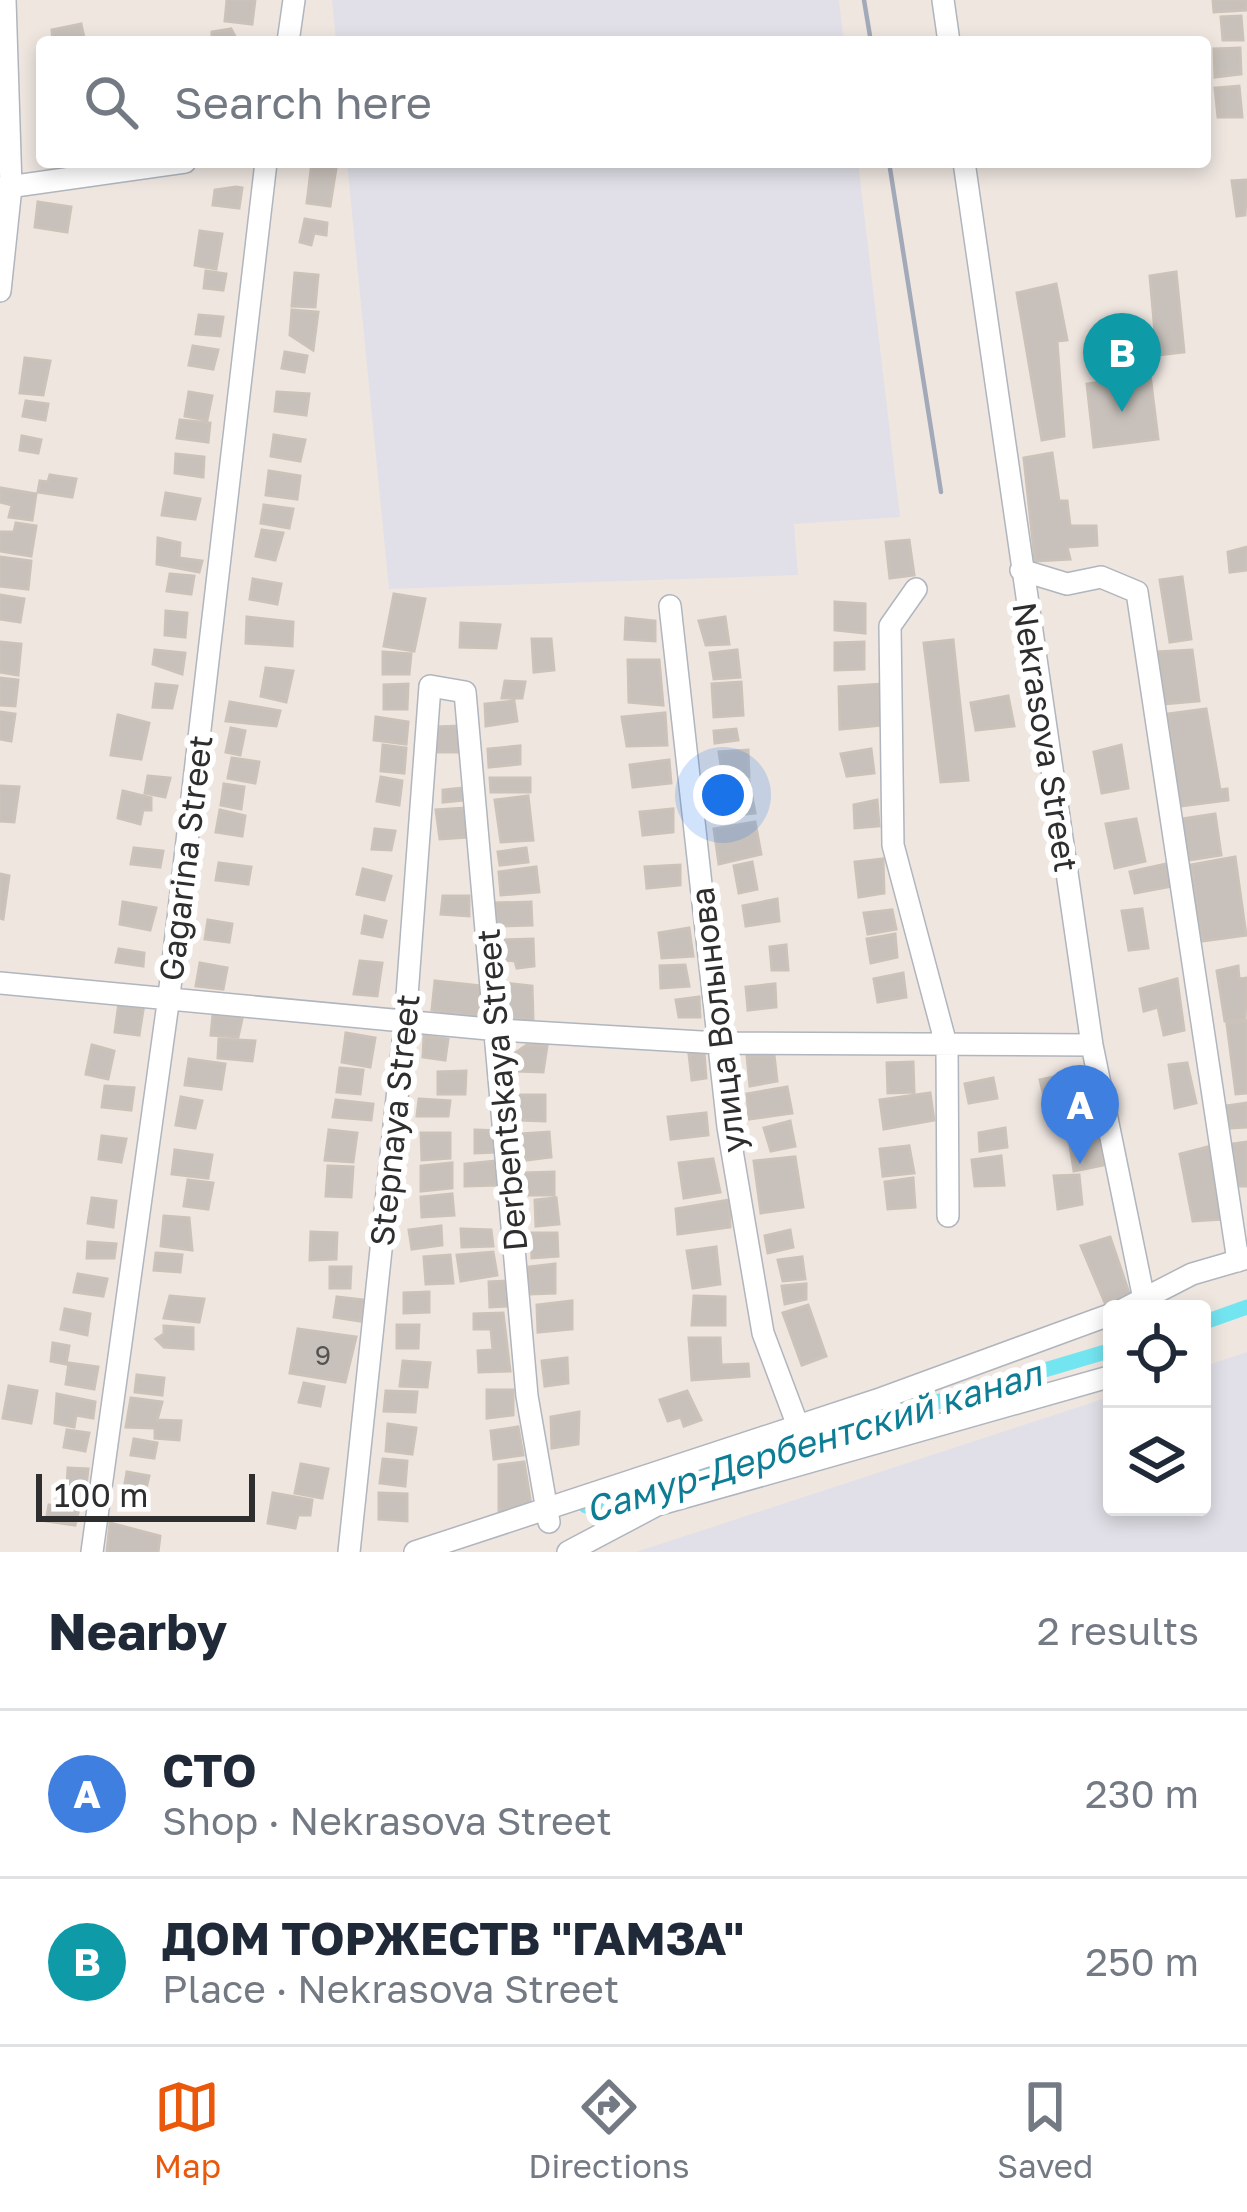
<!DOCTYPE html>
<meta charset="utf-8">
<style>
:root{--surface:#fff;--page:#f6f6f7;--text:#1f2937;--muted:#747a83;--line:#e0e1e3;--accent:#ea580c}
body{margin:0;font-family:"Golos Text",sans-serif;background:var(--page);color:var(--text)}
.controls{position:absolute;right:36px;bottom:36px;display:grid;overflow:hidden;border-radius:12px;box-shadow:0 6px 18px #0003}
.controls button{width:108px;height:108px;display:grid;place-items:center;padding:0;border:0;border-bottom:3px solid var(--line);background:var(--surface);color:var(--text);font:60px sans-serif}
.scale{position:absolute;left:36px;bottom:30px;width:219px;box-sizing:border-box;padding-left:12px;border:6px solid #2e2e2e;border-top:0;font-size:33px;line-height:42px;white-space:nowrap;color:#2e2e2e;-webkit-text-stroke:9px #fff;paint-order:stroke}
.you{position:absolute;left:723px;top:795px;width:42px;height:42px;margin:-30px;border:9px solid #fff;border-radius:50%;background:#1a73e8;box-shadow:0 0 0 18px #1a73e833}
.badge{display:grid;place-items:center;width:78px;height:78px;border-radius:50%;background:var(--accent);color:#fff;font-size:39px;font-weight:700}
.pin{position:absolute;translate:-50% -99px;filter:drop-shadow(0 3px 6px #0008)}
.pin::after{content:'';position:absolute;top:63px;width:42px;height:36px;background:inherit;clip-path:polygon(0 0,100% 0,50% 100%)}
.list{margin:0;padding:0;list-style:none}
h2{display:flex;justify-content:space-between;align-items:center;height:156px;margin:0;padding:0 48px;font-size:51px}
h2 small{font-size:39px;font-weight:400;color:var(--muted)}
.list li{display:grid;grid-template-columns:78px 1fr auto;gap:36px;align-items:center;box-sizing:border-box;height:168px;padding:0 48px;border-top:3px solid var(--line)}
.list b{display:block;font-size:45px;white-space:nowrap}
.list p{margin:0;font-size:39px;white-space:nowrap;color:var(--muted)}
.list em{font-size:39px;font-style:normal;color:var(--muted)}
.icon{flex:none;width:66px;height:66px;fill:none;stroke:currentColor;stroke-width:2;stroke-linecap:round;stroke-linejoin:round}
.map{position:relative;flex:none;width:1247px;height:1552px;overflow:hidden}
.search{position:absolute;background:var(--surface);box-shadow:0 6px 18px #0003;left:36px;right:36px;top:36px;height:132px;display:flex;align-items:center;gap:30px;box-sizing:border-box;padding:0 42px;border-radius:12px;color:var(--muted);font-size:45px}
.sheet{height:492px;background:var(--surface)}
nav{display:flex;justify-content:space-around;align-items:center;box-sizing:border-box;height:168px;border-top:3px solid var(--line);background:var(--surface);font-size:33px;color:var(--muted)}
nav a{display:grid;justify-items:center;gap:6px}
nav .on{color:var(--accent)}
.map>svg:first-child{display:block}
.industrial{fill:#e1e0e8}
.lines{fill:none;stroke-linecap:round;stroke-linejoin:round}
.canal{stroke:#73e5f1;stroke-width:15}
.building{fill:#c8c1bb;stroke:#cbc2b9;stroke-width:3}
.minor-casing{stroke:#b0b5be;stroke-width:24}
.minor{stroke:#fff;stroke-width:21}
.rail{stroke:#a2a9b8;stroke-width:4.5}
.labels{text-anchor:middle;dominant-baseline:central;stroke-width:12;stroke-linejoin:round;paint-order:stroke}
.number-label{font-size:27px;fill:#545351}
.street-label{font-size:33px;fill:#2e2e2e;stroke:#fff}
.water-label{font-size:36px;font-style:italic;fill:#0c7d95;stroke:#fff}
</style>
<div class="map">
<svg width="1247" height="1552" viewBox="0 0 1247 1552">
<rect width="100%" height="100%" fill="#efe6e0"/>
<path class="industrial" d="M332 0H839L844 42H336Z
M347 162H858L900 517 794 524 798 575 389 589Z
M1247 1352V1552H636L1112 1396V1507H1202V1367Z"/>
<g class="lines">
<path class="canal" d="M1202 1323 1247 1307
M586 1506 1112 1350"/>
</g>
<path class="building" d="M227 0H255L252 24 225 21Z
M1213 0H1247V10L1214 12Z
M1241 16 1243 40H1223L1221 17Z
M81 24 85 42H53L52 30Z
M231 29 238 42H212V32Z
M1240 48 1241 74 1215 77 1214 49Z
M1239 86 1242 117H1218L1215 88Z
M312 162H337L330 206 307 203Z
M1247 180 1245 215 1237 216 1232 181Z
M236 187 242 188 239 208 213 205 215 190Z
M38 202 71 207 67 232 35 227Z
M305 219 327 223 326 235 314 233 311 245 300 242Z
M200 231 222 234 216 269 195 265Z
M206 271 226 274 223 290 204 288Z
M1176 272 1184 352 1157 355 1150 276Z
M295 273 318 275 315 307 292 306Z
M1056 284 1067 340 1057 341 1064 436 1042 440 1017 293Z
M292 310 318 312 313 350 290 335Z
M199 315 223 317 220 336 196 334Z
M193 346 218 350 213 369 189 365Z
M285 352 307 356 304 372 282 368Z
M25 358 50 361 43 395 20 393Z
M1150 375 1158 439 1094 447 1087 384Z
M189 392 212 396 207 420 185 416Z
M277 392 309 394 306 415 275 411Z
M26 401 48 404 45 420 23 416Z
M180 420 210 423 208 442 177 438Z
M274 435 305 440 300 461 271 456Z
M22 436 41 440 38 453 20 450Z
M1052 453 1059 501H1067L1070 526H1096L1097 545 1067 547 1070 559 1035 561 1024 458Z
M176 454 204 457 203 477 175 473Z
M269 471 300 476 297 499 266 495Z
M50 475 76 479 72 497 38 492 40 481 48 482Z
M1 488 36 494 32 520 9 517 12 505 0 502Z
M166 493 200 499 195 519 162 515Z
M264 505 293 509 289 528 261 523Z
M16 523 36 526 31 556 0 551V532H14Z
M262 530 283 533 275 560 256 556Z
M158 538 180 543 179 558 202 561 199 572 157 564Z
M909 540 914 575 890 578 886 542Z
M1247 547V570L1230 572 1228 552Z
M0 557 31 561 28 589 0 586Z
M170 574 194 576 191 594 167 591Z
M1182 577 1191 639 1170 642 1160 580Z
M253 579 281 584 277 604 250 599Z
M394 594 425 599 414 651 384 646Z
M0 595 24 599 20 622 0 619Z
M835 602 865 604V633L835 630Z
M166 611 187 613 185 637 165 635Z
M247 617 293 622 292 646 246 643Z
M725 617 729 644 706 645 699 621Z
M626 618 655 621V641L625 639Z
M461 623 500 625 496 648 460 647Z
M532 639H551L554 670 534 672Z
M953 640 968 780 941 782 924 643Z
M0 642 21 644 18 675 0 672Z
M864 642V669L835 670V643Z
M155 650 185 653 182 674 153 664Z
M737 650 740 677 714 679 710 653Z
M1192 650 1199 701 1164 704 1157 652Z
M383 652 411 654 409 674H383Z
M628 660H659L663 705 629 702Z
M266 668 293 671 286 702 261 696Z
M0 678 18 680 15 706 0 705Z
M505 681 525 682 522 698H502Z
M741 682 743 715 714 717 712 684Z
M156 684 177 686 172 708 153 707Z
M408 684 407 709H384V685Z
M882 684 884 725 840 729 839 687Z
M1008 696 1014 726 976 730 971 703Z
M514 701 517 721 486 726 485 704Z
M230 702 280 711 276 726 226 721Z
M1206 709 1220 790 1227 789 1228 800 1180 806 1168 714Z
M0 712 15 714 11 741 0 739Z
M665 713 667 745 627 746 622 717Z
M118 715 149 723 141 759 111 755Z
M376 717 408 722 406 744 374 740Z
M460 726 461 752H436V727Z
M231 728 245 731 240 755 226 752Z
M736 729 738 740 715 743 714 731Z
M383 745 406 748 404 773 381 771Z
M1121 745 1128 788 1102 793 1094 752Z
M520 746V764L489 767 488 749Z
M871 749 874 773 847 776 841 754Z
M748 750 749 777 723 779 719 752Z
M232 758 259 762 255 783 228 778Z
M669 760 671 783 633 787 630 765Z
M148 776 170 778 165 797 145 793Z
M381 777 402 781 399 805 377 801Z
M490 778H530V792H491Z
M749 781 755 813 728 816 722 784Z
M224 784 244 787 241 809 221 805Z
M0 786 19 787 14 822 0 821Z
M464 788 465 800 443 802V790Z
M123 791 151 798V810H143L140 824 118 818Z
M528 796 533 840 501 842 495 800Z
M877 800 879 826 855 828 854 805Z
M465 808 468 837 440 839 436 810Z
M673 809V832L643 835 640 812Z
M220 810 245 816 242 836 216 832Z
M1215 814 1221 855 1189 860 1182 819Z
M1136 819 1145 861 1115 868 1106 824Z
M755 822 761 854 719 864 714 829Z
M375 829 395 831 391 850 372 849Z
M134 848 163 851 160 867 131 864Z
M526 848 528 862 500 865 498 852Z
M1235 857 1246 935 1202 941 1191 865Z
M883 859 884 893 859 897 855 862Z
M752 862 757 889 739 893 734 866Z
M219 863 251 867 248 884 216 880Z
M1166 864 1172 886 1135 893 1130 872Z
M680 865V885L647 888 645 867Z
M536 867 539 892 501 895 499 872Z
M363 869 391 876 384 900 357 894Z
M0 874 9 876 3 919 0 918Z
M443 896H469V916L441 914Z
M777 899 779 921 746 926 743 906Z
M123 902 156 908 150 930 120 924Z
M531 902 532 925 497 926 496 903Z
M1142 909 1148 948 1129 950 1122 911Z
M892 910 896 929 868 934 864 913Z
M365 916 386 921 382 937 362 933Z
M208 920 232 924 229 942 205 939Z
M689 928 693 956 662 958 659 933Z
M895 934 897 957 871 963 867 939Z
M533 939 534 966 517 968 515 961 504 960 502 940Z
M786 945 788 970H772L770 947Z
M119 949 144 953 143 966 116 962Z
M360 961 382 963 377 996 354 994Z
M200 963 227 968 223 989 196 986Z
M685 965 689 986 661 988 660 966Z
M1238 966 1239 979 1247 978 1245 1019 1225 1021 1217 971Z
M903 973 906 997 878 1002 874 979Z
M1177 979 1184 1030 1164 1035 1158 1007 1144 1011 1140 989Z
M435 981 482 986 478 1017 432 1010Z
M504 983 532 986 533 1020 505 1018Z
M775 984 776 1007 748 1010 746 987Z
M699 997 700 1017H679L676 1000Z
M119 1002 144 1004 139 1035 115 1032Z
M213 1014 242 1019 238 1037 211 1035Z
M1247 1021V1093L1236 1094 1227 1024Z
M346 1033 375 1038 370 1067 342 1062Z
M424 1036 448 1039 445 1060 423 1057Z
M219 1039 255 1041 252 1061 218 1058Z
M92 1045 114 1051 108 1079 86 1074Z
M527 1045 547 1046 543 1072 516 1071 515 1053Z
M704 1052 706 1078 692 1080 689 1054Z
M774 1055 777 1081 750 1086 747 1056Z
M189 1059 225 1064 221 1089 185 1085Z
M913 1062 914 1092 888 1093 887 1063Z
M1187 1063 1196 1103 1175 1108 1169 1065Z
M340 1068 363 1070 360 1094 337 1092Z
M466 1071 465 1094H438V1072Z
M1073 1073 1080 1101 1047 1108 1040 1080Z
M993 1078 997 1098 969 1103 965 1084Z
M105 1086 134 1088 131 1110 102 1107Z
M787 1087 792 1113 749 1119 747 1094Z
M930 1093 934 1120 884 1129 880 1100Z
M518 1095H545V1121L519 1120Z
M181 1097 202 1101 195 1128 176 1125Z
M419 1099 450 1101 448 1116H417Z
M336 1100 373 1104 371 1120 333 1117Z
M1247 1103V1127L1231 1128 1226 1106Z
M706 1113 708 1135 671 1139 668 1117Z
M790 1121 795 1146 771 1151 764 1128Z
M1005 1128 1007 1147 980 1151 979 1133Z
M329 1130 357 1133 353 1162 325 1160Z
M475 1130 499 1131 497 1152 475 1153Z
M549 1132 551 1157 526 1160 522 1134Z
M421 1133H450V1158L422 1160Z
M1099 1135 1103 1165 1074 1171 1070 1145Z
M102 1136 126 1139 121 1162 99 1159Z
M1247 1142V1186H1237L1232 1144Z
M909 1146 914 1173 883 1176 880 1149Z
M1211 1146 1223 1219 1193 1221 1180 1154Z
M175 1150 212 1155 208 1178 172 1174Z
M1001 1156 1004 1185 975 1186 972 1160Z
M795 1157 803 1207 761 1213 754 1161Z
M713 1159 720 1192 684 1198 679 1163Z
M497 1161 498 1185 465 1186V1164Z
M452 1163V1188L421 1191V1166Z
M328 1166 353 1167 351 1197 326 1196Z
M554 1172V1195H524V1173Z
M1079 1175 1082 1204 1058 1209 1054 1176Z
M913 1178 915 1207 888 1209 885 1182Z
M188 1180 213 1183 208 1209 184 1206Z
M452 1194 454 1215 422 1217 421 1197Z
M92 1198 116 1201 113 1227 88 1223Z
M556 1198 559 1224 536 1226 535 1200Z
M729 1200 730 1227 678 1234 676 1209Z
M164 1216 189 1218 192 1250 161 1246Z
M441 1226 442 1245 412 1249 409 1230Z
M461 1229 491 1230 493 1246 462 1247Z
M790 1230 793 1247 768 1253 765 1236Z
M311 1232 337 1233 336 1259 310 1260Z
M531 1233H557L558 1256 532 1258Z
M1110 1237 1130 1296 1106 1305 1081 1246Z
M88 1242 116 1244 114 1258H87Z
M716 1247 720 1284 693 1288 687 1251Z
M493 1252 497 1275 461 1281 457 1255Z
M156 1253 182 1255 180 1272 154 1270Z
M450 1255 453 1283 426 1284 424 1257Z
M802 1257 805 1279 783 1281 778 1260Z
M555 1264V1293L530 1294 529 1267Z
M330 1267H351L350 1288H330Z
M78 1274 107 1279 103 1296 74 1292Z
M506 1281 507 1306 490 1307 489 1282Z
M806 1284V1299L785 1304 782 1286Z
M429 1292V1312L404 1313V1293Z
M170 1296 204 1299 199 1322 164 1318Z
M694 1296 725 1297V1325H692Z
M337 1297 364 1300 360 1321 334 1317Z
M572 1301V1329L538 1332 537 1305Z
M808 1305 826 1356 802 1365 783 1313Z
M65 1309 90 1314 87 1335 61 1329Z
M503 1313 510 1371 479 1372 478 1351 493 1350 491 1329H474V1314Z
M397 1325H419L418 1348H397Z
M164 1326 193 1328V1349L164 1347 156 1339 164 1334Z
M298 1329 356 1337 345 1382 290 1373Z
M689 1338H720L721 1365 748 1364 749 1376 692 1380Z
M53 1343 69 1346 66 1364 51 1361Z
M567 1358 568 1383 545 1386 542 1361Z
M403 1361 430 1363 427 1387 400 1386Z
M69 1363 98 1367 94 1389 66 1384Z
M137 1375 164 1378 162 1395 135 1392Z
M304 1383 324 1387 320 1406 299 1402Z
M9 1386 37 1391 31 1423 3 1418Z
M487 1390H513V1415L487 1418Z
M386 1391 417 1392 415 1412 384 1411Z
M687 1391 701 1420 684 1426 681 1417 668 1421 660 1400Z
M57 1394 95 1402 93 1418 76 1415 74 1427 55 1423Z
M131 1398 162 1402 157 1420 181 1421 179 1440 155 1438V1428L126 1427Z
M579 1412 578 1444 552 1448 551 1417Z
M388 1424 416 1428 412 1454 386 1451Z
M518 1427 523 1455 494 1459 491 1431Z
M67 1430 89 1433 85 1451 64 1447Z
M134 1439 157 1443 154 1458 131 1455Z
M383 1459 407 1461 405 1486 380 1483Z
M524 1462 531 1505 499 1511V1465Z
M301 1464 328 1469 322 1498 295 1493Z
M68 1468 88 1469 86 1487 67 1486Z
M127 1472 149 1476 145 1492 124 1489Z
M273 1493 312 1500 310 1515H298L295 1528 268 1523Z
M379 1493 407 1494V1521L379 1519Z
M49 1505 79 1509 75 1525 46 1521Z
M110 1523 160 1536 158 1552H107Z"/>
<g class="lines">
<g class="minor-casing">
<path id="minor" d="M943 0 949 42
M288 42 294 0
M964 162 1092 1045 1146 1309
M1 188 185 162
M0 291 11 187 5 0
M1021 570 1067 584 1101 577 1137 592 1238 1261
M916 589 890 626 893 845 947 1048 948 1216
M670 606 728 1127 763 1333 798 1426
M0 983 499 1030 718 1043 1092 1045
M1124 1309 1192 1274 1247 1258
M92 1552 169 996 266 162
M349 1552 405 1023 430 686 465 692 527 1396 549 1522
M415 1552 877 1400 1112 1314
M568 1552 657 1505 1112 1376"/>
</g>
<use href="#minor" class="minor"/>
<path class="rail" d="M864 0 871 42
M889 162 941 492"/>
</g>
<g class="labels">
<g class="number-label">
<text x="323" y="1355">9</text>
</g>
<g class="street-label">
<text transform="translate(1046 737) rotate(81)">Nekrasova Street</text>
<text transform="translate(185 858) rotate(-83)">Gagarina Street</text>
<text transform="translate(717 1020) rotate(-97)">улица Волынова</text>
<text transform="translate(501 1090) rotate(-95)">Derbentskaya Street</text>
<text transform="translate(394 1120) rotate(-84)">Stepnaya Street</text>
</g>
<g class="water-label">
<text transform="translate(813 1441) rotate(-17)">Самур-Дербентский канал</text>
</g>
</g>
</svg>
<div class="controls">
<button><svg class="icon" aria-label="locate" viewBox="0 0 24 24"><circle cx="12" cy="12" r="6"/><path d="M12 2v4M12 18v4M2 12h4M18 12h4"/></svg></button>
<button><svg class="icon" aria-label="layers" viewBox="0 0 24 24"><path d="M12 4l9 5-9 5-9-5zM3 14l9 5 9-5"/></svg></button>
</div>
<div class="scale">100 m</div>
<div class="you"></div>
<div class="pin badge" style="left:1080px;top:1164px;background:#3f7fe0">A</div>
<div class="pin badge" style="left:1122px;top:412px;background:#0f9aa8">B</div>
<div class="search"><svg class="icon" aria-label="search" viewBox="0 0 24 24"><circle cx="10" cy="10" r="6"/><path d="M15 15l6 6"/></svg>Search here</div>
</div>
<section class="sheet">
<h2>Nearby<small>2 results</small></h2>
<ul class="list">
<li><span class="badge" style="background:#3f7fe0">A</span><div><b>СТО</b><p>Shop · Nekrasova Street</p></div><em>230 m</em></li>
<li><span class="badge" style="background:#0f9aa8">B</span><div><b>ДОМ ТОРЖЕСТВ &quot;ГАМЗА&quot;</b><p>Place · Nekrasova Street</p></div><em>250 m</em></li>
</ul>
</section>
<nav>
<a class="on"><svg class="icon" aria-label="map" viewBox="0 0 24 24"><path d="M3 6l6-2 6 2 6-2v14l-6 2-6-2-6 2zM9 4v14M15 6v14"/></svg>Map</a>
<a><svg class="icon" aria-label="directions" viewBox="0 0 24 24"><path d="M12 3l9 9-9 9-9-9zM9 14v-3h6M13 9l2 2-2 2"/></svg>Directions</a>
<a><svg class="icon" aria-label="saved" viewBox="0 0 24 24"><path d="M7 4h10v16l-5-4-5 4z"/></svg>Saved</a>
</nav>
